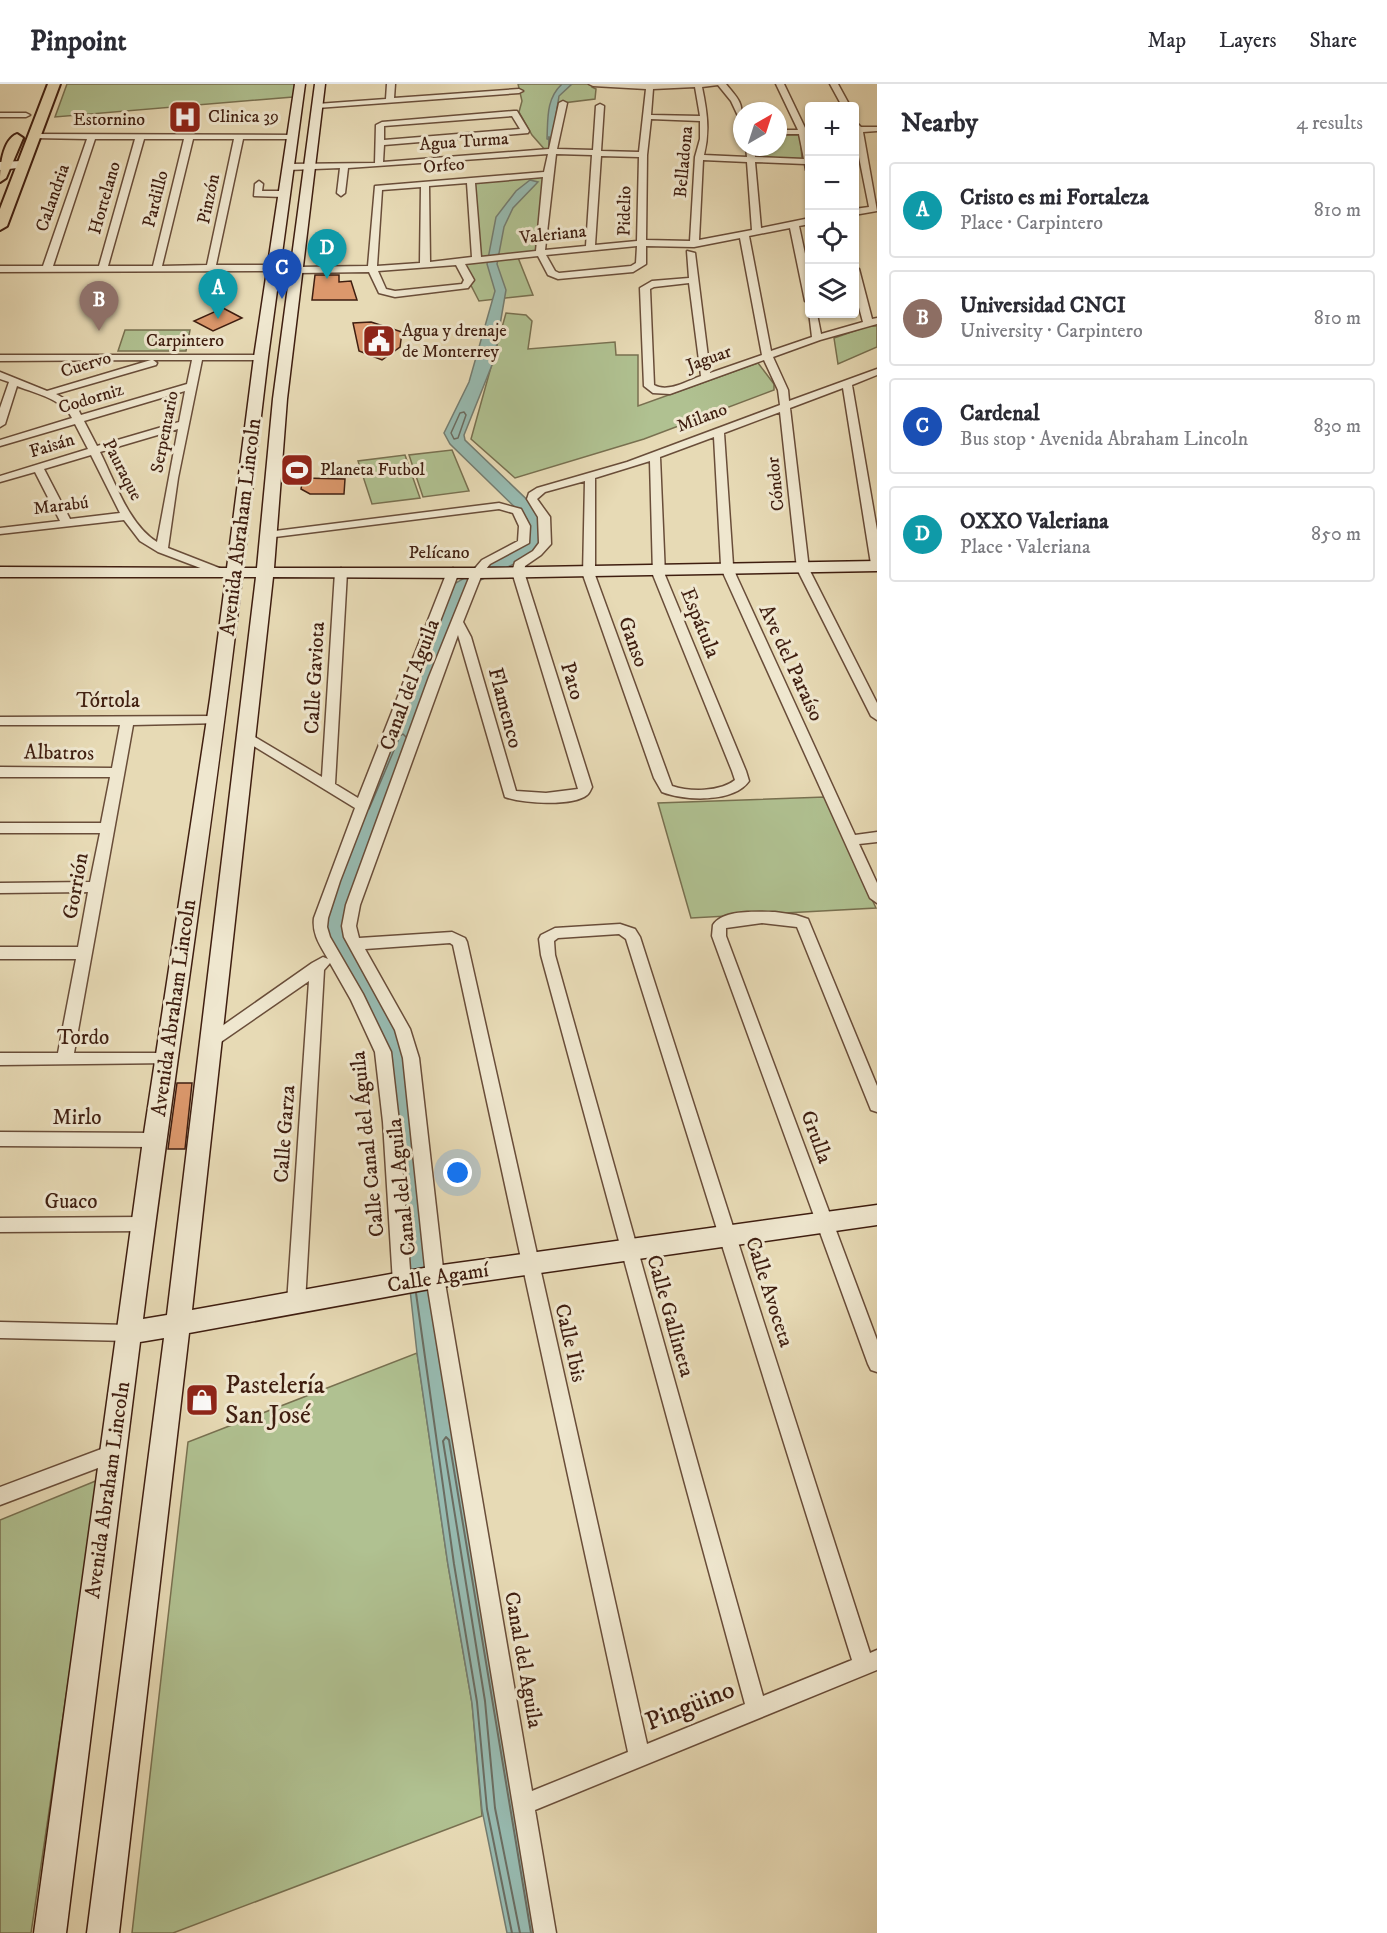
<!DOCTYPE html>
<meta charset="utf-8">
<style>
:root{--surface:#fff;--page:#f7f7f7;--text:#2b2b33;--muted:#7c7c81;--line:#e1e1e2;--accent:#b45309}
body{margin:0;font-family:"IM FELL DW Pica",serif;background:var(--page);color:var(--text)}
.controls{position:absolute;right:18px;top:18px;display:grid;overflow:hidden;border-radius:6px;box-shadow:0 2px 4px #0004}
.controls button{width:54px;height:54px;display:grid;place-items:center;padding:0;border:0;border-bottom:2px solid var(--line);background:var(--surface);color:var(--text);font:30px sans-serif}
.compass{position:absolute;left:733px;top:18px;width:54px;height:54px;border-radius:50%;background:var(--surface);box-shadow:0 2px 4px #0004;rotate:39deg}
.you{position:absolute;left:458px;top:1089px;width:21px;height:21px;margin:-15px;border:4px solid #fff;border-radius:50%;background:#1a73e8;box-shadow:0 0 0 9px #1a73e833}
.badge{display:grid;place-items:center;width:39px;height:39px;border-radius:50%;background:var(--accent);color:#fff;font-size:20px;font-weight:700}
.pin{position:absolute;translate:-50% -50px;filter:drop-shadow(0 2px 3px #0008)}
.pin::after{content:'';position:absolute;top:32px;width:21px;height:18px;background:inherit;clip-path:polygon(0 0,100% 0,50% 100%)}
.list{margin:0;padding:0;list-style:none}
h2{display:flex;justify-content:space-between;align-items:center;height:78px;margin:0;padding:0 24px;font-size:26px}
h2 small{font-size:20px;font-weight:400;color:var(--muted)}
.list li{display:grid;grid-template-columns:39px 1fr auto;gap:18px;align-items:center;box-sizing:border-box;height:96px;margin:0 12px 12px;padding:0 12px;border:2px solid var(--line);border-radius:6px}
.list b{display:block;font-size:22px;white-space:nowrap}
.list p{margin:0;font-size:20px;white-space:nowrap;color:var(--muted)}
.list em{font-size:20px;font-style:normal;color:var(--muted)}
.icon{flex:none;width:33px;height:33px;fill:none;stroke:currentColor;stroke-width:2;stroke-linecap:round;stroke-linejoin:round}
.map{position:relative;flex:none;width:877px;height:1849px;overflow:hidden}
header{display:flex;align-items:center;gap:36px;box-sizing:border-box;height:84px;padding:0 30px;background:var(--surface);border-bottom:2px solid var(--line)}
header strong{font-size:28px}
nav{display:flex;gap:33px;margin-inline-start:auto;font-size:21px}
main{display:flex}
aside{flex:1;background:var(--surface)}
.map>svg:first-child{display:block}
.green{fill:#b0c191;stroke:#787050;stroke-width:1.5}
.water{fill:#97bab0;stroke:#747c70;stroke-width:1.5}
.lines{fill:none;stroke-linecap:round;stroke-linejoin:round}
.shore-far1{stroke:#6b6c60;stroke-width:1.5}
.shore{stroke:#6b6c60;stroke-width:2}
.stream{stroke:#747c70;stroke-width:2}
.building{fill:#dc986c;stroke:#3f1e10;stroke-width:1.5}
.street-casing{stroke:#694d39;stroke-width:3}
.secondary-casing{stroke:#3f1e10;stroke-width:3}
.primary-casing{stroke:#3f1e10;stroke-width:4}
.street{fill:#efe7cf;fill-rule:evenodd}
.secondary{fill:#efe7cf;fill-rule:evenodd}
.primary{fill:#e7dab5;fill-rule:evenodd}
.labels{text-anchor:middle;dominant-baseline:central;stroke-width:6;stroke-linejoin:round;paint-order:stroke}
.far-poi-label{font-size:18px;fill:#3f1e10;stroke:#efe7cf;text-anchor:start}
.far-street-label{font-size:18px;fill:#3f1e10;stroke:#efe7cf}
.street-label{font-size:21px;fill:#3f1e10;stroke:#efe7cf}
.near-poi-label{font-size:26px;fill:#3f1e10;stroke:#efe7cf;text-anchor:start}
.near-street-label{font-size:26px;fill:#3f1e10;stroke:#efe7cf}
</style>
<header>
<strong>Pinpoint</strong>
<nav><a>Map</a><a>Layers</a><a>Share</a></nav>
</header>
<main>
<div class="map">
<svg width="877" height="1849" viewBox="0 0 877 1849">
<rect width="100%" height="100%" fill="#e7dab5"/>
<filter id="stains"><feTurbulence type="fractalNoise" baseFrequency=".00333" numOctaves="4"/><feColorMatrix values="0 0 0 0 .2 0 0 0 0 .09 0 0 0 0 .02 0 0 0 .5 -.17"/></filter>
<radialGradient id="worn" r=".72"><stop offset=".6" stop-color="#630" stop-opacity="0"/><stop offset="1" stop-color="#630" stop-opacity=".3"/></radialGradient>
<path class="green" d="M67 0H295L293 13 55 33Z
M518 0H593L592 3 596 5 595 15 563 19 555 67H546L532 51 519 28 522 17Z
M778 51H800L802 75 757 73 756 63H778Z
M548 90 540 168 517 171 533 211 479 217 459 178 476 176 471 96Z
M506 229 526 231 532 237 528 265 615 258 616 271H638V322L758 279 774 300V306L644 355 515 394 471 355Z
M869 242H877V263L838 280 834 254Z
M125 246H190L186 267H118Z
M452 366 469 407 423 413 409 371Z
M405 371 420 414 372 420 358 377Z
M825 713 876 824 691 834 658 719Z
M417 1269 448 1481 472 1619 482 1732 173 1849H132L188 1358Z
M98 1396 31 1849H0V1436Z"/>
<path class="water" d="M562 0H572L559 12 552 56 547 55C548 34 546 15 562 0Z
M530 96 538 98 513 124 504 143 497 180 506 206 494 276 464 351 465 356 543 431 545 460 537 469 466 503 349 842 402 945 428 1144 545 1849H507L482 1726 472 1619 448 1481 417 1269 385 979 321 834 454 500 528 457 527 435 450 360 444 349 469 298 495 207 487 180 496 133 516 107Z"/>
<g class="lines">
<path class="shore-far1" d="M464 328 466 331 458 354 454 355 451 349 460 329Z
M369 725 400 652 403 650 406 653"/>
<path class="shore" d="M416 1209 454 1480 477 1618 487 1725 512 1849
M520 1849 495 1724 485 1617 443 1357 446 1353 449 1356 531 1849"/>
<path class="stream" d="M549 53V64"/>
</g>
<path class="building" d="M315 191H339V198L351 197 357 216H312Z
M223 224 242 234 213 247 194 237Z
M371 238 402 248 400 263 382 276 359 267 353 239Z
M303 394 345 395 344 410H310L301 405Z
M177 999H192L185 1065H168Z"/>
<g class="lines">
<g class="street-casing">
<path id="street" d="M387 0H395L394 14 519 5 523 7 519 9 317 24 313 22 317 20 386 15Z
M589 0H726C738 15 742 17 742 34H739L731 17 718 1 702 3C707 27 710 47 704 71L747 73 746 63H754L755 73 804 75 799 50H778V46H798L776 0H784L806 46H810V50H808L810 88 806 86 805 80 755 78 761 144 810 134V140L799 142 810 193V220L805 217 790 144 749 152 771 267 812 253 809 228 817 230 821 250 863 238 854 205V182L859 185 872 235 877 234V240L820 256 773 273 788 306 789 317 877 285V291L852 301 877 446V483L871 480 843 304 790 324 809 485 877 619V636L871 632 797 485 780 328 724 349 733 481 736 491 855 751 877 748V758L859 760 877 799V819L870 814 724 491 721 481 714 353 660 373 665 491 746 687 749 697C734 719 684 717 662 708L654 694 583 491 585 397 545 408 537 415 550 433 551 460 541 471 525 482 524 488 592 703C591 705 589 710 587 711 572 723 522 719 505 713L458 551 360 821 356 842 359 854 452 848 465 854 467 858 647 1660 745 1620 541 871 539 855 541 851 555 844 620 840 635 845 640 853 870 1569 877 1566V1586L535 1726 556 1849H534L426 1193 403 974 395 946 344 853 342 842 346 821 429 593 471 489 482 476 518 457 519 442 513 429 499 425 267 454 261 451 267 448 499 419 521 425 530 442 529 459 490 480 482 490 463 538 471 553 516 707 546 709 578 705 512 488 515 478 533 467 539 459 538 433 527 415 529 409 537 404 627 378 780 321 778 306 764 276 670 310 653 309 644 302 640 204 652 197 689 194 687 167 695 169 710 289 762 271 740 154 694 163 646 162V180L633 188 558 195 548 191 538 172 465 180 474 196 468 204 395 213 379 209 369 188 298 189 293 186 298 183 368 182 375 102 544 88 548 70 348 84 345 109 341 112 337 109 340 84 288 86 284 83 288 80 375 79 376 41 382 38 514 27H517L529 47 528 49 384 61 383 78 549 65 559 19 563 17 567 19 557 65 593 66 596 22 600 20 604 22 601 67 639 68 646 5 593 2ZM695 3 700 32 651 31 653 5ZM512 32 520 45 384 56V42ZM651 35 700 37V55L695 73 690 157 646 156 647 71ZM556 70 592 71 586 162 545 166ZM601 72 639 73 637 157 595 161ZM703 76 747 78 752 146 699 156ZM543 93 536 167 481 173 475 99ZM467 99 472 173 430 178 429 102ZM421 103 420 179 377 182 382 106ZM637 162 636 179 631 182 559 189 555 187 546 171ZM456 181 464 196 462 200 395 207 386 205 378 187ZM689 199 701 292C687 297 668 309 654 301L650 205 654 203ZM650 377 653 491 732 687 735 696C720 708 690 708 672 702L595 491V394ZM619 850 626 855 852 1576 763 1612 555 871 554 857 558 854ZM450 859 453 861 628 1668 532 1707 444 1193 419 974 410 945 365 865Z
M830 0H838L850 22H842Z
M0 29H26L30 31 26 33H0Z
M854 36 861 43H877V47L863 48 877 127 854 131V125L869 123 854 48Z
M31 50 296 51V55H243L216 181H274L279 184 274 187 0 188V182H43L87 55 34 54H31ZM95 55H135L99 182H53ZM144 55H184L153 182H108ZM193 55H234L207 181 162 182Z
M259 97 263 100 262 107H283L287 110 283 113 254 112 255 100Z
M0 271H264V275L261 276H202L178 394 168 464 227 487V491H219L158 468 140 457 124 436 0 450V444L60 437 35 388 0 398V392L88 365 75 340 0 362V356L72 334C63 315 37 310 17 302L5 340 0 343V324L9 298 0 295V288L47 307 151 276 0 277ZM153 276H192L187 300 81 331 76 321 56 310 156 281 157 279ZM185 307 179 338 97 362 84 337ZM178 345 157 458C129 441 115 398 100 368ZM91 371 120 429 70 435 44 385Z
M341 484 347 488 335 700 358 714 447 488 453 484 459 488 340 797 328 834 327 843 330 853 363 910 391 968 399 1038 411 1199 408 1204 402 1207 396 1204 393 1199 383 1038 375 968 351 916 330 879 324 886 305 1219 302 1225 296 1227 290 1225 287 1219 309 897 215 962H205L202 958 205 954 312 879 323 873 328 875C320 861 312 850 314 834L355 724 239 653 240 650H250L322 693 335 488Z
M216 632 222 636 221 639 133 641 74 969H166L171 971 174 975 171 979 0 981V969H58L76 875H0V863H78L88 808 0 809V799L90 798 100 749H0V739H101L110 693H0V683L112 684 120 641H0V633Z
M775 828 796 831 808 835 877 1002V1028L871 1026 869 1021 797 843 762 839 726 844V852L877 1256V1288L871 1286 868 1280 712 852 713 841C723 825 758 828 775 828Z
M0 1048 154 1049 160 1051 162 1056 160 1061 154 1063 0 1062Z
M143 1133 149 1135 151 1140 149 1145 143 1147 0 1148V1134Z
M0 1238 129 1241 135 1243 138 1249 135 1255 129 1257 0 1254Z
M112 1361 119 1364 121 1370 119 1376 0 1421V1403Z"/>
</g>
<g class="secondary-casing">
<path id="secondary" d="M295 0H305L268 273 243 484H257L273 315 315 0H325L287 315 274 484H477L877 477V487L477 494 273 493 192 1226 435 1182 877 1121V1141L435 1204 189 1249 119 1849H87L164 1254 140 1258 66 1849H34L143 1056 210 615 226 493H0V483L227 484 254 273ZM242 493H256L167 1231 143 1235C174 988 213 741 242 493Z
M22 77 28 81 26 83 0 86V78Z"/>
</g>
<g class="primary-casing">
<path id="primary" d="M48 0H60L7 142 0 146V125Z
M17 50 23 54 6 94 0 98C0 84 2 56 17 50Z"/>
</g>
<use href="#street" class="street"/>
<use href="#secondary" class="secondary"/>
<use href="#primary" class="primary"/>
</g>
<defs>
<g id="hospital-square" transform="scale(1.725)"><rect x="-9" y="-9" width="18" height="18" rx="4" fill="#8f2418" stroke="#efe7cf"/><path d="M-5-5h3v3.5h4V-5h3V5h-3V1.5h-4V5h-3Z" fill="#fff"/></g>
<g id="civic-square" transform="scale(1.725)"><rect x="-9" y="-9" width="18" height="18" rx="4" fill="#8f2418" stroke="#efe7cf"/><path d="M-.6-6.5H3V-4.5H.6V-3L4-1V1h2V6H-6V1h2V-1L-.6-3ZM-1.2 2.5V6h2.4V2.5Z" fill="#fff"/></g>
<g id="stadium-square" transform="scale(1.725)"><rect x="-9" y="-9" width="18" height="18" rx="4" fill="#8f2418" stroke="#efe7cf"/><path d="M0-5a6.5 5 0 1 0 0 10a6.5 5 0 1 0 0-10ZM-3.5-1.8h7v3.6h-7Z" fill="#fff"/></g>
<g id="shop-square" transform="scale(1.725)"><rect x="-9" y="-9" width="18" height="18" rx="4" fill="#8f2418" stroke="#efe7cf"/><path d="M-5-2.5h2.3a2.7 3.5 0 0 1 5.4 0H5L5.5 6h-11ZM-1.5-2.5h3a1.5 2.3 0 0 0-3 0Z" fill="#fff"/></g>
</defs>
<g fill-rule="evenodd">
<use href="#hospital-square" x="185" y="33"/>
<use href="#civic-square" x="379" y="257"/>
<use href="#stadium-square" x="297" y="386"/>
<use href="#shop-square" x="202" y="1316"/>
</g>
<g class="labels">
<g class="far-poi-label">
<text x="208" y="33">Clinica 39</text>
<text x="402" y="247">Agua y drenaje<tspan x="402" dy="21">de Monterrey</tspan></text>
<text x="320" y="386">Planeta Futbol</text>
</g>
<g class="far-street-label">
<text x="109" y="36">Estornino</text>
<text transform="translate(464 58) rotate(-4)">Agua Turma</text>
<text transform="translate(684 78) rotate(-85)">Belladona</text>
<text transform="translate(444 82) rotate(-5)">Orfeo</text>
<text transform="translate(53 114) rotate(-71)">Calandria</text>
<text transform="translate(105 114) rotate(-74)">Hortelano</text>
<text transform="translate(156 115) rotate(-76)">Pardillo</text>
<text transform="translate(209 115) rotate(-78)">Pinzón</text>
<text transform="translate(625 127) rotate(-89)">Pidelio</text>
<text transform="translate(553 151) rotate(-6)">Valeriana</text>
<text x="185" y="257">Carpintero</text>
<text transform="translate(709 275) rotate(-20)">Jaguar</text>
<text transform="translate(86 281) rotate(-17)">Cuervo</text>
<text transform="translate(91 315) rotate(-17)">Codorniz</text>
<text transform="translate(702 334) rotate(-21)">Milano</text>
<text transform="translate(165 348) rotate(-79)">Serpentario</text>
<text transform="translate(52 362) rotate(-17)">Faisán</text>
<text transform="translate(122 386) rotate(63)">Pauraque</text>
<text transform="translate(776 400) rotate(-96)">Cóndor</text>
<text transform="translate(61 422) rotate(-7)">Marabú</text>
<text x="439" y="469">Pelícano</text>
</g>
<g class="street-label">
<text transform="translate(241 443) rotate(-83)">Avenida Abraham Lincoln</text>
<text transform="translate(700 539) rotate(68)">Espátula</text>
<text transform="translate(633 558) rotate(70)">Ganso</text>
<text transform="translate(791 579) rotate(65)">Ave del Paraíso</text>
<text transform="translate(315 594) rotate(-87)">Calle Gaviota</text>
<text transform="translate(572 597) rotate(73)">Pato</text>
<text transform="translate(410 601) rotate(-70)">Canal del Aguila</text>
<text x="108" y="617">Tórtola</text>
<text transform="translate(505 624) rotate(75)">Flamenco</text>
<text transform="translate(59 669) rotate(1)">Albatros</text>
<text transform="translate(76 802) rotate(-80)">Gorrión</text>
<text transform="translate(174 924) rotate(-82)">Avenida Abraham Lincoln</text>
<text x="83" y="954">Tordo</text>
<text x="77" y="1034">Mirlo</text>
<text transform="translate(285 1050) rotate(-86)">Calle Garza</text>
<text transform="translate(816 1053) rotate(70)">Grulla</text>
<text transform="translate(368 1060) rotate(-96)">Calle Canal del Águila</text>
<text transform="translate(402 1103) rotate(-96)">Canal del Aguila</text>
<text x="71" y="1118">Guaco</text>
<text transform="translate(438 1194) rotate(-9)">Calle Agamí</text>
<text transform="translate(769 1208) rotate(72)">Calle Avoceta</text>
<text transform="translate(670 1232) rotate(74)">Calle Gallineta</text>
<text transform="translate(570 1259) rotate(77)">Calle Ibis</text>
<text transform="translate(108 1406) rotate(-82)">Avenida Abraham Lincoln</text>
<text transform="translate(523 1576) rotate(80)">Canal del Aguila</text>
</g>
<g class="near-poi-label">
<text x="225" y="1301">Pastelería<tspan x="225" dy="30">San José</tspan></text>
</g>
<g class="near-street-label">
<text transform="translate(690 1622) rotate(-22)">Pingüino</text>
</g>
</g>
<rect width="100%" height="100%" filter="url(#stains)"/>
<rect width="100%" height="100%" fill="url(#worn)"/>
</svg>
<div class="controls">
<button>+</button>
<button>−</button>
<button><svg class="icon" aria-label="locate" viewBox="0 0 24 24"><circle cx="12" cy="12" r="6"/><path d="M12 2v4M12 18v4M2 12h4M18 12h4"/></svg></button>
<button><svg class="icon" aria-label="layers" viewBox="0 0 24 24"><path d="M12 4l9 5-9 5-9-5zM3 14l9 5 9-5"/></svg></button>
</div>
<svg class="compass" viewBox="-18 -18 36 36"><path d="M0-13l5 13h-10z" fill="#e53935"/><path d="M0 13l5-13h-10z" fill="#7c7c81"/></svg>
<div class="you"></div>
<div class="pin badge" style="left:218px;top:235px;background:#0f9aa8">A</div>
<div class="pin badge" style="left:99px;top:247px;background:#8d6e63">B</div>
<div class="pin badge" style="left:282px;top:215px;background:#1a4fb4">C</div>
<div class="pin badge" style="left:327px;top:195px;background:#0f9aa8">D</div>
</div>
<aside>
<h2>Nearby<small>4 results</small></h2>
<ul class="list">
<li><span class="badge" style="background:#0f9aa8">A</span><div><b>Cristo es mi Fortaleza</b><p>Place · Carpintero</p></div><em>810 m</em></li>
<li><span class="badge" style="background:#8d6e63">B</span><div><b>Universidad CNCI</b><p>University · Carpintero</p></div><em>810 m</em></li>
<li><span class="badge" style="background:#1a4fb4">C</span><div><b>Cardenal</b><p>Bus stop · Avenida Abraham Lincoln</p></div><em>830 m</em></li>
<li><span class="badge" style="background:#0f9aa8">D</span><div><b>OXXO Valeriana</b><p>Place · Valeriana</p></div><em>850 m</em></li>
</ul>
</aside>
</main>
